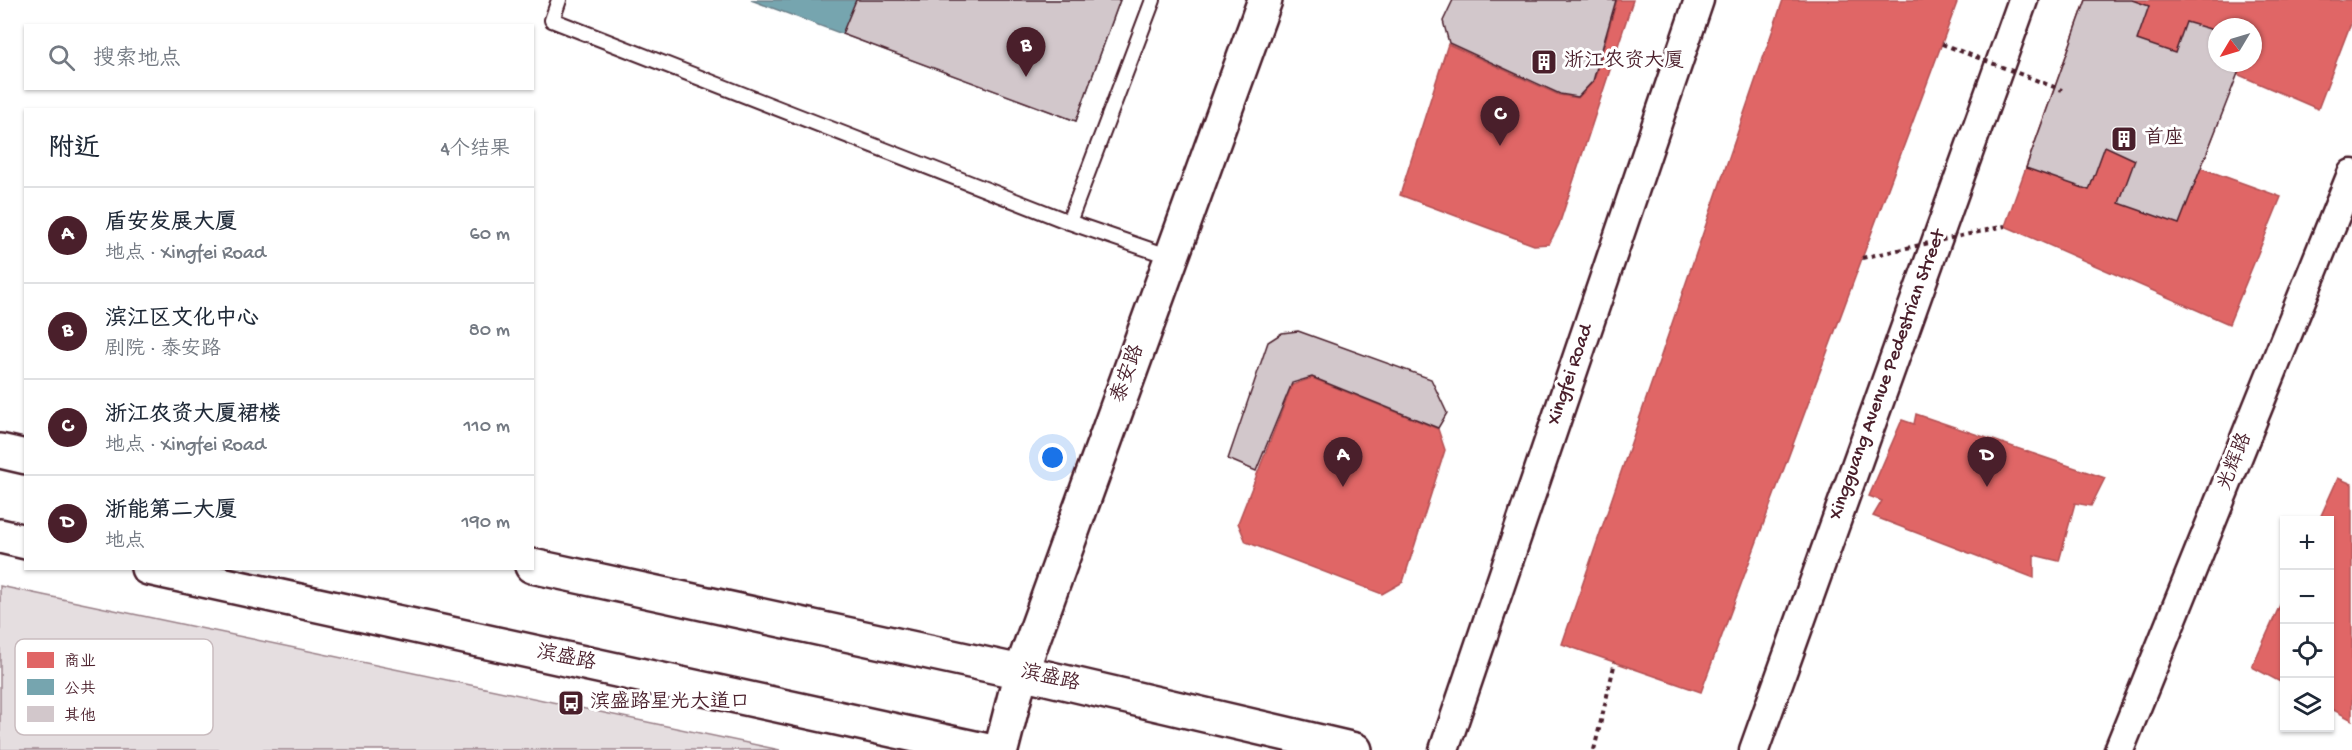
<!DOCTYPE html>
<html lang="zh">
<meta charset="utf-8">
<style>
:root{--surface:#fff;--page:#f2f2f3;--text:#1f2937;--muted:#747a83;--line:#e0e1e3;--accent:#4a1f2b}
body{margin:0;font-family:"Gochi Hand","LXGW WenKai TC",sans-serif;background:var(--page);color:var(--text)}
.controls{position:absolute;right:18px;bottom:18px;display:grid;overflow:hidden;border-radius:0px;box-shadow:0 2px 4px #0004}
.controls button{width:54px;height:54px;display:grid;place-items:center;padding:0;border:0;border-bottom:2px solid var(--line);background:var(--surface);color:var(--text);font:30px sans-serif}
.compass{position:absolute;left:2208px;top:18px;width:54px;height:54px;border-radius:50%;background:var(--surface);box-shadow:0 2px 4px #0004;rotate:232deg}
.you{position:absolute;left:1053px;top:458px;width:21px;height:21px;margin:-15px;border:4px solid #fff;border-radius:50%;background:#1a73e8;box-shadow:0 0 0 9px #1a73e833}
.badge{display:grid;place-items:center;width:39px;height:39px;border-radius:50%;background:var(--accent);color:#fff;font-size:20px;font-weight:700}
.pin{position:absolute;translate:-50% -50px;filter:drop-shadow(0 2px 3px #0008)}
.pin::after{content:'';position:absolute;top:32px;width:21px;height:18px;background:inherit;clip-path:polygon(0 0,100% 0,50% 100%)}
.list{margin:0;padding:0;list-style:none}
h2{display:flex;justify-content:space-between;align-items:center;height:78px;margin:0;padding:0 24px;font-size:26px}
h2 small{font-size:20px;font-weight:400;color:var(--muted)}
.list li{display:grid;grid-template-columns:39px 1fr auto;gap:18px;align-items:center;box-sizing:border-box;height:96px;padding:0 24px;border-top:2px solid var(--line)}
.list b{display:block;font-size:22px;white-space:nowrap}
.list p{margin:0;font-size:20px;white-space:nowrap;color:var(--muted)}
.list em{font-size:20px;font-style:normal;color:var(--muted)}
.icon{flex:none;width:33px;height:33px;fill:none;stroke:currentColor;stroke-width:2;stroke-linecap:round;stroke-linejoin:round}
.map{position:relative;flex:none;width:2352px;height:750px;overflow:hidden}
.search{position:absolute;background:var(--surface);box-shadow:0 2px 4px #0004;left:24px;top:24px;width:510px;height:66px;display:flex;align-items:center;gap:15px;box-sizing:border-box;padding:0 21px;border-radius:0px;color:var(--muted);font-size:22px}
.panel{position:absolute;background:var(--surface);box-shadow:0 2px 4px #0004;left:24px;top:108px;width:510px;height:462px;border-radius:0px}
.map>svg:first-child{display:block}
.green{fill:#e5dee0;stroke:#987e86;stroke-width:1.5}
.shops{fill:#e06666;stroke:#b35154;stroke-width:1.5;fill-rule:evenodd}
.public{fill:#76a5af;stroke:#697d87;stroke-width:1.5}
.building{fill:#d2c7cb;stroke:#4a1f2b;stroke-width:1.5}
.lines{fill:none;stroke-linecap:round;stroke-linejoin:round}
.lane-casing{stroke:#4a1f2b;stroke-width:18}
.street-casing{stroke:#4a1f2b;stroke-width:33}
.secondary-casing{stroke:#4a1f2b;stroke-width:38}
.path{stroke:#4a1f2b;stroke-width:4;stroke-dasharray:4.5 4.5;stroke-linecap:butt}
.lane{stroke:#fff;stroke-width:14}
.street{stroke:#fff;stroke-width:28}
.secondary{stroke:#fff;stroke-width:33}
.path-bridge{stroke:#4a1f2b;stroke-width:4;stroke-dasharray:4.5 4.5;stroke-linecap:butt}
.labels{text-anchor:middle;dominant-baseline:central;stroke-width:6;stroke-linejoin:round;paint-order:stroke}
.poi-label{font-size:20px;fill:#4a1f2b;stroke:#fff;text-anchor:start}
.street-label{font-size:20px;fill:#4a1f2b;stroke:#fff}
.key{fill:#fff;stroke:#c9bcbf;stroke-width:1.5}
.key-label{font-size:16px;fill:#4a1f2b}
</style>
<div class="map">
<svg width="2352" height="750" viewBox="0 0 2352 750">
<rect width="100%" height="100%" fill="#fff"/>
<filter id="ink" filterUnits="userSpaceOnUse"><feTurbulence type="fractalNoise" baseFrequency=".0167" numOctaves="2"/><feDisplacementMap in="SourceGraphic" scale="12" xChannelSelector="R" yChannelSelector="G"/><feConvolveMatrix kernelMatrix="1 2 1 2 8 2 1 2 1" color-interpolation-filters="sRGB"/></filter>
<g filter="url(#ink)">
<path class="green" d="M0 586 780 750H0Z"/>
<path class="shops" d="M1617 0H1633L1559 225 1549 244 1534 245 1400 195 1448 44 1559 95 1578 98 1594 81Z
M1783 0H1958L1701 692 1562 644Z
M2086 0H2352V20L2318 109 2237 74 2201 168 2281 197 2229 324 2005 226ZM2217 27H2253V63H2217Z
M1312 378 1438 429 1445 450 1403 582 1382 594 1246 542 1238 523 1292 385Z
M1916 414 2105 478 2091 506 2075 503 2059 561 2034 555V578L1873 516 1882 501 1869 496 1902 420 1914 424Z
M2338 478 2352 484V720L2330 708V520H2319Z
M2284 596V684L2252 667Z"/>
<path class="public" d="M751 0H1120L1076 121Z"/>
<path class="building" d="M856 0H1120L1076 121 842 34Z
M1453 0H1616L1593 81 1578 97 1560 94 1449 43 1443 21Z
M2086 0H2132L2149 6 2137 40 2175 53 2186 22 2217 31V63H2242L2179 224 2119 203 2135 160 2105 146 2089 190 2026 168Z
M1298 331 1431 379 1447 413 1438 428 1312 377 1292 383 1256 471 1228 459 1268 342 1282 333Z"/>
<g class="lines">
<g class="lane-casing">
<path id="lane" d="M559 0 552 20 1069 222 1171 257
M1069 222 1153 0"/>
</g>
<g class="street-casing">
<path id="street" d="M1444 750 1699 0
M1754 750 2023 0
M2119 750 2352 174"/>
</g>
<g class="secondary-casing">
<path id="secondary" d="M0 451 26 457
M0 536 26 542
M532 566 1021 672 1355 750
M148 568 984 750
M1001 750 1021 672 1265 0"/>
</g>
<path class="path" d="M1594 750 1615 662"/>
<use href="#lane" class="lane"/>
<use href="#street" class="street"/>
<use href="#secondary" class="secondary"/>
<path class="path-bridge" d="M1942 44 2062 90
M1862 258 2005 226"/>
</g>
</g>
<defs>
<g id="building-square" transform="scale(1.35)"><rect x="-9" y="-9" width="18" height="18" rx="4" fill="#4a1f2b" stroke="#fff"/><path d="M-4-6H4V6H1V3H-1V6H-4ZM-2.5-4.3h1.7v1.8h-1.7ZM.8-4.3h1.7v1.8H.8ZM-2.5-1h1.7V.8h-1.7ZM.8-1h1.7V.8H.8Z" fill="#fff"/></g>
<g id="bus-square" transform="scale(1.35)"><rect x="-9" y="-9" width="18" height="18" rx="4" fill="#4a1f2b" stroke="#fff"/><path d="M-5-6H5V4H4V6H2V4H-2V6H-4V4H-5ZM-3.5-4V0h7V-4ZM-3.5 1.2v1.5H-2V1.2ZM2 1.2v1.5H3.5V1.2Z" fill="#fff"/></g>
</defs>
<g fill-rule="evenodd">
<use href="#building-square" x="1544" y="62"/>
<use href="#building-square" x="2124" y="139"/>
<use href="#bus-square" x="571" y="703"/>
</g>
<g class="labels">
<g class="poi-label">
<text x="1564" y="62">浙江农资大厦</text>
<text x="2144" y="139">首座</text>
<text x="590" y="703">滨盛路星光大道口</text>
</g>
<g class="street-label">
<text transform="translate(1129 374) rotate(-70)">泰安路</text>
<text transform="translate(1571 375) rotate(-71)">Xingfei Road</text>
<text transform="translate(1888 375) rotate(-70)">Xingguang Avenue Pedestrian Street</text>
<text transform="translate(2236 462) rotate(-68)">光辉路</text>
<text transform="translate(566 659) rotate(12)">滨盛路</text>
<text transform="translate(1050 679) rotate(13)">滨盛路</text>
</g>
</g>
<rect x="15" y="639" width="198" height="96" rx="9" class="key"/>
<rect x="27" y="652" width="27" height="16" fill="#e06666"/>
<rect x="27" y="679" width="27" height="16" fill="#76a5af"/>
<rect x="27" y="706" width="27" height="16" fill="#d2c7cb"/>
<g class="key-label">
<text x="64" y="666">商业</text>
<text x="64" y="693">公共</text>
<text x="64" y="720">其他</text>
</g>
</svg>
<div class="controls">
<button>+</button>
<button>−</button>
<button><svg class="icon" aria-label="locate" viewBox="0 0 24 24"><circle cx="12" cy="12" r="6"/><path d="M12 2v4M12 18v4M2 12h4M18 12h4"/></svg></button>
<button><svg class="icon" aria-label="layers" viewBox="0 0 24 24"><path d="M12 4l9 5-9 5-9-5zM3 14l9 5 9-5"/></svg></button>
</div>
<svg class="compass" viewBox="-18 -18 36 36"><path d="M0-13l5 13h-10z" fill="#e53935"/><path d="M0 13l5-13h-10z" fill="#747a83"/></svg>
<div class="you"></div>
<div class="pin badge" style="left:1343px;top:487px">A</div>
<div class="pin badge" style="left:1026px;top:77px">B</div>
<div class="pin badge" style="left:1500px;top:146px">C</div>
<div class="pin badge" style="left:1987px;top:487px">D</div>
<div class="search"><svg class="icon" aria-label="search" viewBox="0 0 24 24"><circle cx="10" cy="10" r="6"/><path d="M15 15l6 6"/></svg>搜索地点</div>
<section class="panel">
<h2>附近<small>4个结果</small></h2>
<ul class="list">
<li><span class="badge">A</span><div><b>盾安发展大厦</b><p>地点 · Xingfei Road</p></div><em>60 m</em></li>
<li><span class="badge">B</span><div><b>滨江区文化中心</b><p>剧院 · 泰安路</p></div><em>80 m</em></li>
<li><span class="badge">C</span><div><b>浙江农资大厦裙楼</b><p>地点 · Xingfei Road</p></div><em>110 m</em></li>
<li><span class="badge">D</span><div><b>浙能第二大厦</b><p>地点</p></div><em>190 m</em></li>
</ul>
</section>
</div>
